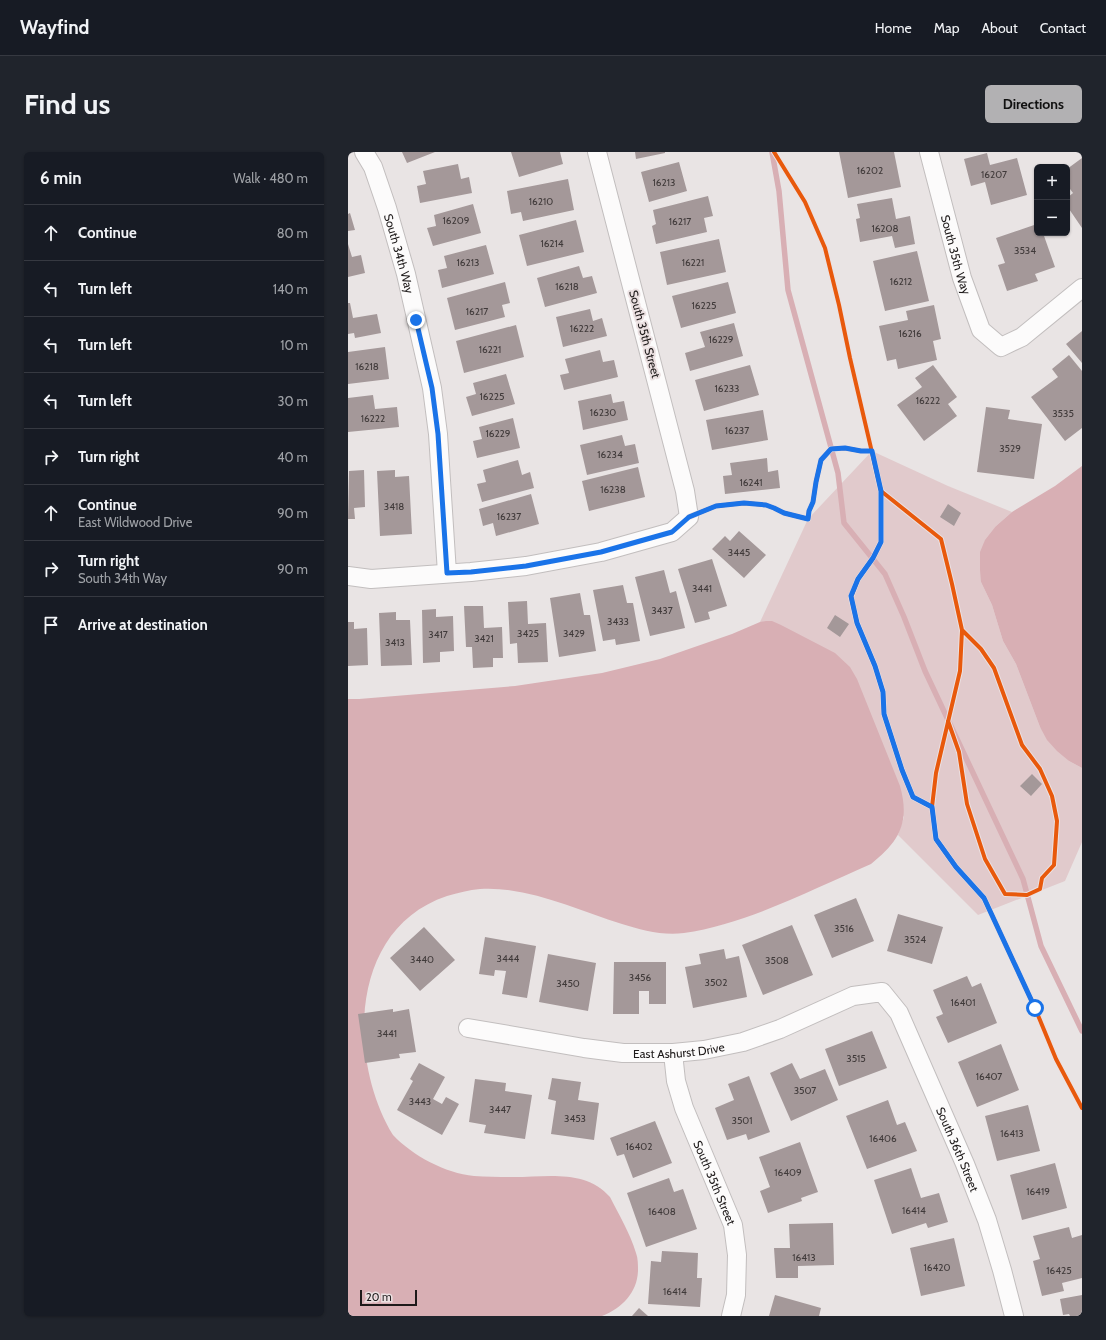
<!DOCTYPE html>
<meta charset="utf-8">
<style>
:root{--surface:#171b24;--page:#20242c;--text:#f1f3f6;--muted:#9ea1a6;--line:#363941;--accent:#b2b1b3}
body{margin:0;font-family:Cabin,sans-serif;background:var(--page);color:var(--text)}
.controls{position:absolute;right:12px;top:12px;display:grid;overflow:hidden;border-radius:6px;box-shadow:0 1px 3px #0004}
.controls button{width:36px;height:36px;display:grid;place-items:center;padding:0;border:0;border-bottom:1px solid var(--line);background:var(--surface);color:var(--text);font:20px sans-serif}
.scale{position:absolute;left:12px;bottom:10px;width:57px;box-sizing:border-box;padding-left:4px;border:2px solid #1e1a1a;border-top:0;font-size:11px;line-height:14px;white-space:nowrap;color:#1e1a1a;-webkit-text-stroke:3px #ece1e2;paint-order:stroke}
.stop{position:absolute;width:12px;height:12px;margin:-9px;border:3px solid #1a73e8;border-radius:50%;background:#fff}
.stop.end{background:#1a73e8;border-color:#fff;box-shadow:0 1px 4px #0008}
.list{margin:0;padding:0;list-style:none}
h2{display:flex;justify-content:space-between;align-items:center;height:52px;margin:0;padding:0 16px;font-size:17px}
h2 small{font-size:13px;font-weight:400;color:var(--muted)}
.list li{display:grid;grid-template-columns:26px 1fr auto;gap:12px;align-items:center;box-sizing:border-box;height:56px;padding:0 16px;border-top:1px solid var(--line)}
.list b{display:block;font-size:15px;white-space:nowrap}
.list p{margin:0;font-size:13px;white-space:nowrap;color:var(--muted)}
.list em{font-size:13px;font-style:normal;color:var(--muted)}
.icon{flex:none;width:22px;height:22px;fill:none;stroke:currentColor;stroke-width:2;stroke-linecap:round;stroke-linejoin:round}
.map{position:relative;flex:none;width:734px;height:1164px;overflow:hidden;border-radius:6px}
header{display:flex;align-items:center;gap:24px;box-sizing:border-box;height:56px;padding:0 20px;background:var(--surface);border-bottom:1px solid var(--line)}
header strong{font-size:19px}
nav{display:flex;gap:22px;margin-inline-start:auto;font-size:14px}
.intro{display:flex;align-items:center;justify-content:space-between;box-sizing:border-box;height:96px;padding:0 24px}
h1{margin:0;font-size:28px}
.button{padding:10px 18px;border-radius:6px;background:var(--accent);color:#111;font-size:14px;font-weight:700}
main{display:flex;gap:24px;padding:0 24px}
aside{flex:1;background:var(--surface);border-radius:6px;box-shadow:0 1px 3px #0004}
.map>svg:first-child{display:block}
.green{fill:#e1cacc}
.water{fill:#d8afb4}
.lines{fill:none;stroke-linecap:round;stroke-linejoin:round}
.stream{stroke:#d8afb4;stroke-width:5.5}
.building{fill:#a49899}
.minor-casing{stroke:#c2bebe;stroke-width:20}
.minor{stroke:#fcfbfb;stroke-width:18}
.cycleway-casing{stroke:#ece1e2;stroke-width:6}
.cycleway{stroke:#e8590c;stroke-width:4}
.route{stroke:#1a73e8;stroke-width:5}
.labels{text-anchor:middle;dominant-baseline:central;stroke-width:4;stroke-linejoin:round;paint-order:stroke}
.number-label{font-size:10px;fill:#403a3a}
.street-label{font-size:12px;fill:#1e1a1a;stroke:#ece1e2}
</style>
<header>
<strong>Wayfind</strong>
<nav><a>Home</a><a>Map</a><a>About</a><a>Contact</a></nav>
</header>
<div class="intro"><h1>Find us</h1><a class="button">Directions</a></div>
<main>
<aside>
<h2>6 min<small>Walk · 480 m</small></h2>
<ul class="list">
<li><svg class="icon" aria-label="ahead" viewBox="0 0 24 24"><path d="M12 20V5M6 11l6-6 6 6"/></svg><div><b>Continue</b></div><em>80 m</em></li>
<li><svg class="icon" aria-label="left" viewBox="0 0 24 24"><path d="M17 20v-9H6M10 6l-5 5 5 5"/></svg><div><b>Turn left</b></div><em>140 m</em></li>
<li><svg class="icon" aria-label="left" viewBox="0 0 24 24"><path d="M17 20v-9H6M10 6l-5 5 5 5"/></svg><div><b>Turn left</b></div><em>10 m</em></li>
<li><svg class="icon" aria-label="left" viewBox="0 0 24 24"><path d="M17 20v-9H6M10 6l-5 5 5 5"/></svg><div><b>Turn left</b></div><em>30 m</em></li>
<li><svg class="icon" aria-label="right" viewBox="0 0 24 24"><path d="M7 20v-9h11M14 6l5 5-5 5"/></svg><div><b>Turn right</b></div><em>40 m</em></li>
<li><svg class="icon" aria-label="ahead" viewBox="0 0 24 24"><path d="M12 20V5M6 11l6-6 6 6"/></svg><div><b>Continue</b><p>East Wildwood Drive</p></div><em>90 m</em></li>
<li><svg class="icon" aria-label="right" viewBox="0 0 24 24"><path d="M7 20v-9h11M14 6l5 5-5 5"/></svg><div><b>Turn right</b><p>South 34th Way</p></div><em>90 m</em></li>
<li><svg class="icon" aria-label="arrive" viewBox="0 0 24 24"><path d="M6 21V4h12l-3 4 3 4H6"/></svg><div><b>Arrive at destination</b></div></li>
</ul>
</aside>
<div class="map">
<svg width="734" height="1164" viewBox="0 0 734 1164">
<rect width="100%" height="100%" fill="#e9e4e4"/>
<path class="green" d="M524 299 600 334 664 360 648 374 633 430 644 453 655 489 668 512 692 575 721 609 734 616V690L717 729 630 763 550 683 556 665 412 470 460 367Z"/>
<path class="water" d="M734 314V616L721 609 709 599 699 588 692 575 668 512 655 489 644 453 633 430 632 418V400L637 388 648 374 664 360 707 334Z
M418 469H424L433 473 487 501 502 515 509 527 552 634C562 670 552 689 523 712 465 737 399 772 336 781 315 784 293 778 274 772 228 758 181 734 132 737 121 738 110 741 99 744 0 777 0 909 45 983 65 1004 97 1021 126 1024 139 1025 153 1025 166 1025 198 1025 238 1017 262 1045 271 1063 282 1081 288 1101 290 1106 290 1113 290 1119 289 1141 274 1156 254 1164H0V547H11L167 534 254 521 312 507 384 482 412 470Z"/>
<g class="lines">
<path class="stream" d="M424 0 431 39 440 138 490 321 496 371 537 422 556 465 577 519 675 727 693 794 734 879"/>
</g>
<path class="building" d="M54 0H87L59 11Z
M163 0H212L215 12 171 25Z
M287 0H317V1L288 7Z
M491 0H546L553 35 500 46Z
M639 1 642 13 669 6 679 43 643 53 637 30 623 34 616 7Z
M734 6V76L719 54V46L725 41 719 33V17Z
M331 10 339 39 301 50 293 20Z
M110 12 113 27 121 25 124 41 72 51 69 34 78 32 75 19Z
M220 27 226 58 175 69 173 60 163 62 159 39Z
M360 44 365 64 356 66 359 80 308 92 304 74 308 72 305 58Z
M544 46 548 67 562 64 567 92 547 96 544 84 512 90 508 67 512 66 509 52Z
M125 52 133 81 85 94 79 76 88 74 86 63Z
M2 61 7 78 0 79V62Z
M228 68 236 100 179 114 171 83Z
M689 72V81H695L707 115 687 122 690 129 659 139 650 113 657 111 648 86Z
M371 87 378 120 319 133 312 100Z
M0 92 4 105 13 103 17 121 0 125Z
M138 93 146 122 94 136 90 118 99 116 96 104Z
M569 99 581 149 537 159 525 109Z
M231 114 235 126 244 124 249 141 197 155 189 126Z
M157 130 162 151 154 153 157 165 107 178 99 146Z
M380 130 388 161 333 176 324 144Z
M0 151H2L5 166 29 162 33 181 7 186 6 181 0 182Z
M586 153 593 187 585 189 589 208 550 217 548 207 539 209 531 174 560 168 558 159Z
M242 157 245 169 254 166 259 184 215 195 208 165Z
M386 171 395 204 342 219 337 201 357 195 352 180Z
M168 173 176 205 116 221 108 189Z
M734 179V211L718 192Z
M37 195 41 227 0 232V200Z
M252 198 255 210 266 208 270 225 216 238 212 223 221 221 217 207Z
M721 203 734 219V276L717 289 683 245 710 225 704 217Z
M402 213 411 243 356 259 347 228Z
M585 213 609 245 600 252 609 264 576 289 549 253 574 235 567 226Z
M158 222 167 252 124 264 118 245 128 242 125 231Z
M263 242 265 251 276 249 280 268 235 278 230 249Z
M25 243 27 257 49 255 51 275 0 280V246Z
M638 255 662 258 660 267 694 272 686 327 629 320Z
M415 258 420 288 364 298 358 268Z
M165 266 172 296 129 306 125 289 134 287 131 275Z
M274 283 277 294 287 292 291 311 239 323 232 293Z
M419 306 420 320 430 318 432 336 377 342 375 324 384 323 382 311Z
M170 308 174 323 182 320 186 336 134 350 129 332 138 330 135 318Z
M290 315 297 345 241 359 234 329Z
M16 318 17 355 6 356 7 367H0L1 319Z
M47 318V325L61 324 64 382 32 384 29 319Z
M183 342 191 372 148 384 145 371 135 374 131 357Z
M600 352 613 361 606 374 592 365Z
M391 379 418 403 396 426 364 397 377 384 382 389Z
M364 407 379 454 360 460 362 467 347 471 330 417Z
M316 418 322 441 328 439 337 476 302 484 287 425Z
M275 433 279 451H285L292 489 268 493 267 487 255 489 245 438Z
M232 441 236 463H242L248 499 211 505 202 446Z
M179 449 180 472 198 471 200 510 170 511 169 491 162 492 160 450Z
M116 454H135L136 476 154 475 155 506H145V515L125 516 124 495H118Z
M88 457V465L105 464 106 499 92 500V510L75 511 74 458Z
M48 460V468H62L64 513 33 514 31 461Z
M487 463 501 472 492 485 479 476Z
M0 470H6V477L19 476 20 513 0 514Z
M684 622 694 632 683 644 672 634Z
M508 746 526 789 484 806 466 763Z
M550 762 595 775 584 812 539 799Z
M444 773 465 823 415 843 394 793Z
M76 775 107 808 72 839 42 806Z
M137 785 188 794 179 846 154 842 158 819 147 818 146 824 131 822Z
M376 797 378 807 391 804 399 845 345 856 337 815 353 812 351 802Z
M200 802 248 811 240 859 191 850Z
M266 810H318V852H301V839H291V862H265Z
M619 824 624 835 633 831 649 871 600 891 588 865 595 862 585 838Z
M45 857V860L61 857 68 900 51 902 52 906 17 911 10 862Z
M524 879 539 916 491 934 477 897Z
M653 892 671 938 629 955 610 910Z
M71 911 97 925 85 947 94 952 98 945 111 952 94 983 49 958 65 929 62 927Z
M444 911 452 927 477 917 490 948 443 969 422 921Z
M401 924 422 980 400 988 398 982 379 988 367 956 386 948 380 932Z
M204 926 233 930 230 948 251 951 246 988 203 982 208 949 200 947Z
M127 927 158 931 157 939 184 943 177 987 136 981 138 973 121 970Z
M540 948 549 973 557 970 569 999 519 1017 498 964Z
M680 953 692 999 649 1009 637 964Z
M307 969 324 1011 285 1026 276 1002 269 1004 262 986Z
M452 990 470 1040 453 1046 454 1049 420 1061 412 1039 422 1035 411 1005Z
M707 1011 719 1056 674 1068 662 1023Z
M563 1016 573 1046 591 1041 600 1070 580 1076 578 1071 544 1082 526 1028Z
M321 1026 326 1040 335 1037 349 1077 298 1095 279 1041Z
M485 1071 486 1113 450 1114V1126H428L426 1096H442L441 1072Z
M721 1075 724 1086 734 1083V1126L714 1131 716 1139 694 1144 685 1109 692 1107 685 1084Z
M606 1086 617 1134 573 1144 562 1096Z
M314 1099 350 1101 349 1126H354L352 1155 300 1152 303 1109 313 1110Z
M427 1143 473 1156 471 1164H421Z
M734 1143V1164H722L721 1162 715 1163 712 1147Z
M291 1156 300 1164H284Z"/>
<g class="lines">
<g class="minor-casing">
<g id="minor">
<path id="s1" d="M16 0 25 15 39 56 58 122 84 236 90 282 99 421"/>
<path id="s2" d="M581 0 614 126 633 178 653 195 674 185 734 136"/>
<path d="M0 424 23 427 123 420 178 414 253 400 324 380 341 365 337 339 249 0"/>
<path id="s3" d="M120 876 236 896 275 901H325L356 898 395 890 432 877 505 844 534 840 551 861 617 1012 639 1068 654 1118 666 1164"/>
<path id="s4" d="M325 901 328 929 336 956 385 1073 389 1103 388 1143 383 1164"/>
</g>
</g>
<use href="#minor" class="minor"/>
<g class="cycleway-casing">
<path id="cycleway" d="M426 0 457 50 477 96 491 153 502 206 533 339 593 387 604 432 614 478 612 519 588 621 584 655 588 687 608 715 636 746 687 856 708 907 734 956
M533 339V390L525 406 510 427 503 445 509 471 527 514 535 540 536 562 554 618 565 645 584 655
M341 365 368 354 396 351 418 353 426 356 436 361 460 367 461 359 465 350 468 330 473 308 483 297 497 296 513 299H524
M600 569 611 600 619 652 637 707 657 742 679 743 692 737 694 726 706 713 709 669 704 644 692 617 674 593 646 516 633 497 614 478"/>
</g>
<use href="#cycleway" class="cycleway"/>
</g>
<g class="lines">
<path class="route" d="M68 168 84 236 90 282 99 421 123 420 178 414 253 400 324 380 341 365 368 354 396 351 418 353 426 356 436 361 460 367 461 359 465 350 468 330 473 308 483 297 497 296 513 299H524L533 339V390L525 406 510 427 503 444 509 471 527 514 535 540 536 562 554 618 565 645 584 655 588 687 608 715 636 746 687 856"/>
</g>
<g class="labels">
<g class="number-label">
<text x="522" y="18">16202</text>
<text x="646" y="22">16207</text>
<text x="316" y="30">16213</text>
<text x="193" y="49">16210</text>
<text x="108" y="68">16209</text>
<text x="332" y="69">16217</text>
<text x="537" y="76">16208</text>
<text x="204" y="91">16214</text>
<text x="677" y="98">3534</text>
<text x="120" y="110">16213</text>
<text x="345" y="110">16221</text>
<text x="553" y="129">16212</text>
<text x="219" y="134">16218</text>
<text x="356" y="153">16225</text>
<text x="129" y="159">16217</text>
<text x="234" y="176">16222</text>
<text x="562" y="181">16216</text>
<text x="373" y="187">16229</text>
<text x="142" y="197">16221</text>
<text x="19" y="214">16218</text>
<text x="379" y="236">16233</text>
<text x="144" y="244">16225</text>
<text x="580" y="248">16222</text>
<text x="255" y="260">16230</text>
<text x="715" y="261">3535</text>
<text x="25" y="266">16222</text>
<text x="389" y="278">16237</text>
<text x="150" y="281">16229</text>
<text x="662" y="296">3529</text>
<text x="262" y="302">16234</text>
<text x="403" y="330">16241</text>
<text x="265" y="337">16238</text>
<text x="46" y="354">3418</text>
<text x="161" y="364">16237</text>
<text x="391" y="400">3445</text>
<text x="354" y="436">3441</text>
<text x="314" y="458">3437</text>
<text x="270" y="469">3433</text>
<text x="180" y="481">3425</text>
<text x="226" y="481">3429</text>
<text x="90" y="482">3417</text>
<text x="136" y="486">3421</text>
<text x="47" y="490">3413</text>
<text x="496" y="776">3516</text>
<text x="567" y="787">3524</text>
<text x="160" y="806">3444</text>
<text x="74" y="807">3440</text>
<text x="429" y="808">3508</text>
<text x="292" y="825">3456</text>
<text x="368" y="830">3502</text>
<text x="220" y="831">3450</text>
<text x="615" y="850">16401</text>
<text x="39" y="881">3441</text>
<text x="508" y="906">3515</text>
<text x="641" y="924">16407</text>
<text x="457" y="938">3507</text>
<text x="72" y="949">3443</text>
<text x="152" y="957">3447</text>
<text x="227" y="966">3453</text>
<text x="394" y="968">3501</text>
<text x="664" y="981">16413</text>
<text x="535" y="986">16406</text>
<text x="291" y="994">16402</text>
<text x="440" y="1020">16409</text>
<text x="690" y="1039">16419</text>
<text x="566" y="1058">16414</text>
<text x="314" y="1059">16408</text>
<text x="456" y="1105">16413</text>
<text x="589" y="1115">16420</text>
<text x="711" y="1118">16425</text>
<text x="327" y="1139">16414</text>
</g>
<g class="street-label">
<text stroke="none"><textPath href="#s1" startOffset="108">South 34th Way</textPath></text>
<text stroke="none"><textPath href="#s2" startOffset="106">South 35th Way</textPath></text>
<text transform="translate(297 182) rotate(75)">South 35th Street</text>
<text stroke="none"><textPath href="#s3" startOffset="213">East Ashurst Drive</textPath></text>
<text stroke="none"><textPath href="#s3" startOffset="602">South 36th Street</textPath></text>
<text stroke="none"><textPath href="#s4" startOffset="137">South 35th Street</textPath></text>
</g>
</g>
</svg>
<div class="controls">
<button>+</button>
<button>−</button>
</div>
<div class="scale">20 m</div>
<div class="stop" style="left:687px;top:856px"></div>
<div class="stop end" style="left:68px;top:168px"></div>
</div>
</main>
